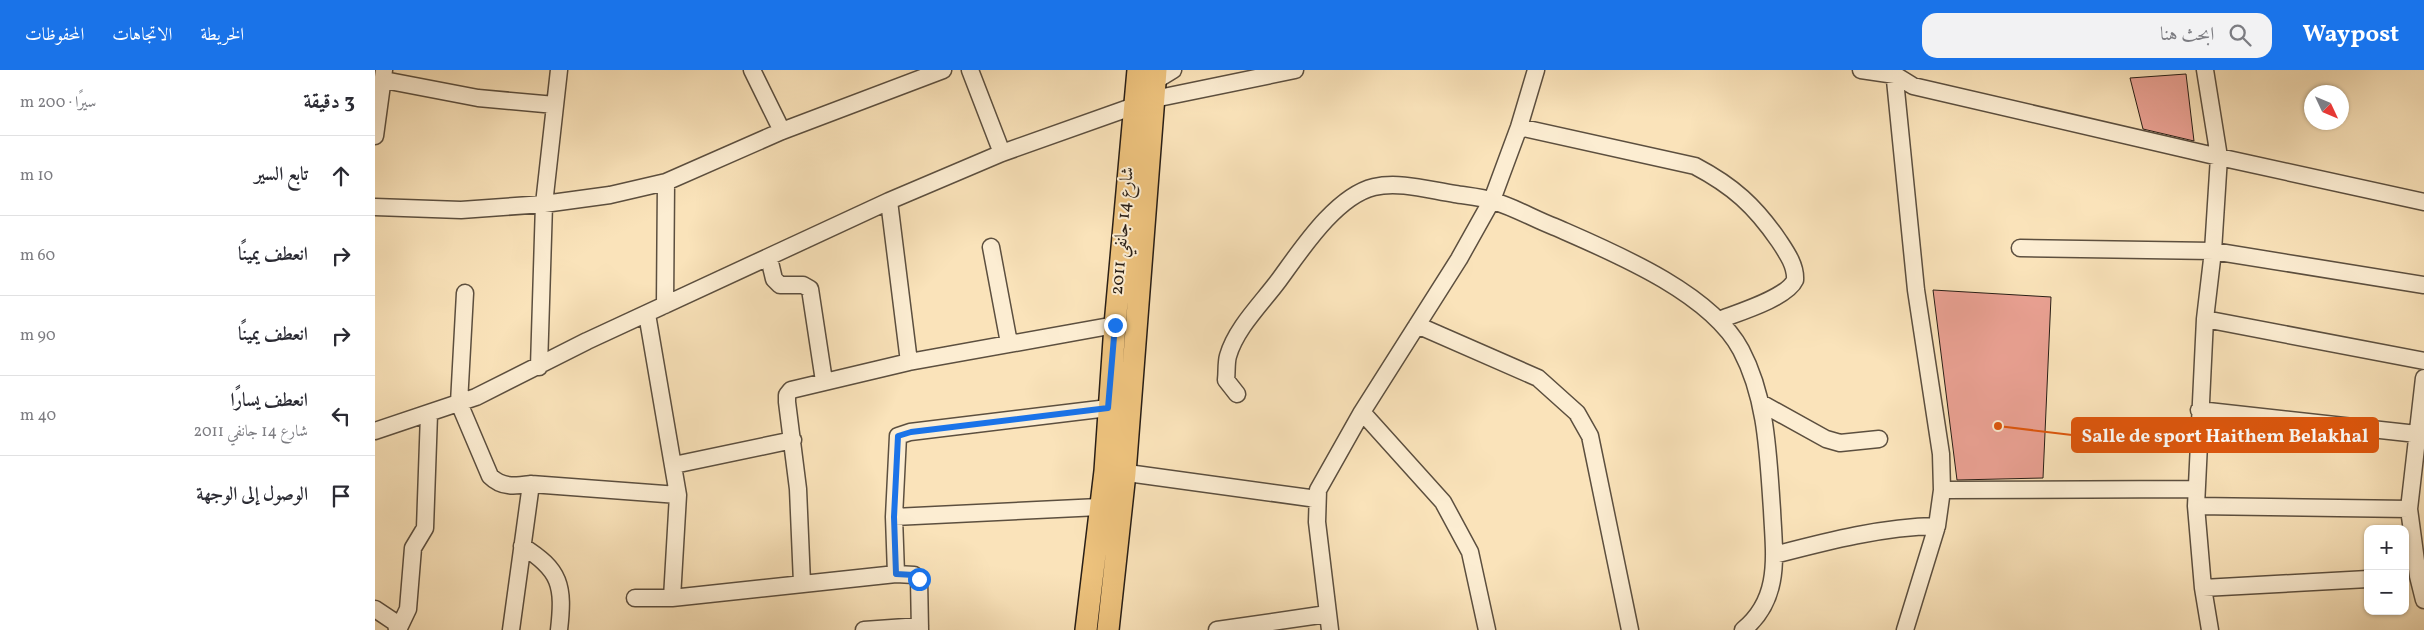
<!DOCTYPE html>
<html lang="ar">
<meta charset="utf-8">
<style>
:root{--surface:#fff;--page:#f2f2f3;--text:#2b2b33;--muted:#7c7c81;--line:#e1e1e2;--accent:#1a73e8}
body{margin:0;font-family:Vollkorn,Amiri,serif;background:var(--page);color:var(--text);direction:rtl}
.controls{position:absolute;right:15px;bottom:15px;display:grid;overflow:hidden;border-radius:10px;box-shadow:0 1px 4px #0004}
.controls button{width:45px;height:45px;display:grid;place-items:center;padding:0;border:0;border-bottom:1px solid var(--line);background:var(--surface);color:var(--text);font:25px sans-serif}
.compass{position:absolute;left:1929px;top:15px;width:45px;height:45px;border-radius:50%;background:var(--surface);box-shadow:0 1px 4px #0004;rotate:134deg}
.stop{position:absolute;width:15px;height:15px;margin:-11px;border:4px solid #1a73e8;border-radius:50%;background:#fff}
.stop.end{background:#1a73e8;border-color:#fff;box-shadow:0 1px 5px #0008}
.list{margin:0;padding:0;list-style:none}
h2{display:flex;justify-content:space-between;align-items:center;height:65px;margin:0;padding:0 20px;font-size:21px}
h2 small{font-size:16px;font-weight:400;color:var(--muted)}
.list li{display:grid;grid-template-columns:32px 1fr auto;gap:15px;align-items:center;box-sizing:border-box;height:80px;padding:0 20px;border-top:1px solid var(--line)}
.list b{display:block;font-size:19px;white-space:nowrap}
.list p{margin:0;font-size:16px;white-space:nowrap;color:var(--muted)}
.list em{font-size:16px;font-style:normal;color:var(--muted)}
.icon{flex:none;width:28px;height:28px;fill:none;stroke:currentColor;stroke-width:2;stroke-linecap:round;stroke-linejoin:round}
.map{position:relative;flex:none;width:2049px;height:560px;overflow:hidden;direction:ltr}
header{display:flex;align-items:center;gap:30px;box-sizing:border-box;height:70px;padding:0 25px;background:var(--accent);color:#fff}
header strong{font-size:24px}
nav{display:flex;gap:28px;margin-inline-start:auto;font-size:18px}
.search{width:350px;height:45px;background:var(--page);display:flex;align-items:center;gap:12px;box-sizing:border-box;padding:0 18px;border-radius:15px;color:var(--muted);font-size:19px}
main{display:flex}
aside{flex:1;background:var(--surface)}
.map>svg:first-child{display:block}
.building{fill:#eaa193;stroke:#281e16}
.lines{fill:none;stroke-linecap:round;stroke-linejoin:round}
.minor-casing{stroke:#5c4f3f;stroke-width:19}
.major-casing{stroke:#281e16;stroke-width:24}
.minor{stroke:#fcedd2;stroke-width:16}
.major{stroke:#edc27d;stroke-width:21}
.route{stroke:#1a73e8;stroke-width:6}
.labels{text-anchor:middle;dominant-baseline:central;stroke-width:4;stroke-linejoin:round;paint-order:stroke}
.street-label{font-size:18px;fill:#281e16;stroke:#fcedd2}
.leader{fill:none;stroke:#de560c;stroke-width:2}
.callout-dot{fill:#de560c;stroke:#fcedd2;stroke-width:2}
.callout{fill:#de560c;stroke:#de560c;stroke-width:2}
.callout-label{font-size:19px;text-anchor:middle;font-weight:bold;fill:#fff}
</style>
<header>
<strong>Waypost</strong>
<div class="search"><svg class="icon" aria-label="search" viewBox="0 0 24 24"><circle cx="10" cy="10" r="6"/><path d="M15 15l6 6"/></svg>ابحث هنا</div>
<nav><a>الخريطة</a><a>الاتجاهات</a><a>المحفوظات</a></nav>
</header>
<main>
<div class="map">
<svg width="2049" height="560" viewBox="0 0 2049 560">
<rect width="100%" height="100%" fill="#fae3ba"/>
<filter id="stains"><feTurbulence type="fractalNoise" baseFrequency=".004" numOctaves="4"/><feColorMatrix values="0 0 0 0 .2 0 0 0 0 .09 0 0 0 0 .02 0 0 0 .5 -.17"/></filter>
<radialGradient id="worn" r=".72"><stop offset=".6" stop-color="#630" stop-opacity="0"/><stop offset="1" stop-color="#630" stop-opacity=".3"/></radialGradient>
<path class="building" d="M1811 4 1819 71 1768 59 1755 8Z
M1558 220 1676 227 1668 408 1582 410Z"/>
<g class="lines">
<g class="minor-casing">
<path id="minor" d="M377 0 407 61
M595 0 627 83
M1486 0 1520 5 1538 16 1844 87 2049 132
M1519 0 1541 220 1566 384 1567 420 1562 456 1530 560
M1830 0 1844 87 1838 181 1830 249 1821 436 1828 518 1835 560
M9 10 103 28 180 35
M780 11 798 0
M1144 57 1320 96C1358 116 1380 136 1404 171 1412 183 1421 196 1420 210 1412 228 1362 243 1344 250
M0 66 9 0
M514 131 534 292
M0 137 86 140 169 134 235 125 291 112 407 61 568 0
M616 177 634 273
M1645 178 1838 181 2049 215
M394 188 399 209 405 215H428L435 219 449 311
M90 223 84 333 115 406C127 418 140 416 156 414L303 425
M290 235 291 112
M272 244 303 425 297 528
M1830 249 2049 291
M1042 255 1163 308 1202 343 1215 366 1255 560
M164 297 169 134 184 0
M2049 308 2034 439 2043 506 2049 530
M862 324 851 310C852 302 851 293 853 286 861 258 887 233 904 210 926 180 961 126 999 117 1024 111 1054 120 1080 124 1092 126 1106 127 1118 131 1139 137 1159 149 1180 157 1237 182 1335 222 1366 280 1392 329 1393 385 1397 440 1399 484 1407 528 1368 560
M1386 333 1451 369 1465 373 1504 369
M1824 340 2042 364
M987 342 1068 432 1095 482 1112 560
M0 361 101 327 212 271 514 131 627 83 779 29 920 0
M299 395 418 370
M738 401 942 429
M1567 420 1820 419
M1821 436 2034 439
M519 447 724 437
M147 476C186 500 189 516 184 560
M1399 485C1453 471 1506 457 1562 456
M521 504 519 447 523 366 535 362 733 338
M427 513 423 419 412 332V325L416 320 534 292 740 255
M1828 518 1993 509
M260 528H297L521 504 539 505 544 509 545 560
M0 539 21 553 22 560
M23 560 33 539 38 478 50 458 54 344
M136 560 156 414
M489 560 545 556
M842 560 952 544
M955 560 942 452 943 420 987 342 1084 189 1117 130 1144 57 1161 0"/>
</g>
<g class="major-casing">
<path id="major" d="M711 560 730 401 740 255 763 0
M733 560 750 403 781 0"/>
</g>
<use href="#minor" class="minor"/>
<use href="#major" class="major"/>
</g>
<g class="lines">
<path class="route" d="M544 509 539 505 521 504 519 447 523 366 536 362 733 338 740 255"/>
</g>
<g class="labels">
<g class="street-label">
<text transform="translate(748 161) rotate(-85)">شارع 14 جانفي 2011</text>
</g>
</g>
<path class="leader" d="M1623 356L1697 365"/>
<circle class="callout-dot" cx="1623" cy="356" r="5"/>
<rect class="callout" x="1697" y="348" width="306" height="34" rx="5"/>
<g class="callout-label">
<text x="1850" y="372">Salle de sport Haithem Belakhal</text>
</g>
<rect width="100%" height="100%" filter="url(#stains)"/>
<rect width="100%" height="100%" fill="url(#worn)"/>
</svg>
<div class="controls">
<button>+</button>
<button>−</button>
</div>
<svg class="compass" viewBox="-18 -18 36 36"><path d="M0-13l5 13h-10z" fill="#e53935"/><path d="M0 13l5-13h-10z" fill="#7c7c81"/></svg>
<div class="stop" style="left:544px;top:509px"></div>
<div class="stop end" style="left:740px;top:255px"></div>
</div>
<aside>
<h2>3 دقيقة<small>سيرًا · 200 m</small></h2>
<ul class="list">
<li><svg class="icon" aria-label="ahead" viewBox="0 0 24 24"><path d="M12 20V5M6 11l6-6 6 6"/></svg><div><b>تابع السير</b></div><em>10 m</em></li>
<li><svg class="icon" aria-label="right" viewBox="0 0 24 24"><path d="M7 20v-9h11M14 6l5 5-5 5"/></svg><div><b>انعطف يمينًا</b></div><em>60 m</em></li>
<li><svg class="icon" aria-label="right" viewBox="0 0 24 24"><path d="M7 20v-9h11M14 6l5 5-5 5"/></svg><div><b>انعطف يمينًا</b></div><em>90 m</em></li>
<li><svg class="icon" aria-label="left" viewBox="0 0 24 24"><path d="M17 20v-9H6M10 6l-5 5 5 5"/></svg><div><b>انعطف يسارًا</b><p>شارع 14 جانفي 2011</p></div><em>40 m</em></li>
<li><svg class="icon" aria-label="arrive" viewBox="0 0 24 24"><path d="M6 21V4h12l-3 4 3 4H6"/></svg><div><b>الوصول إلى الوجهة</b></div></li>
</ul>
</aside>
</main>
